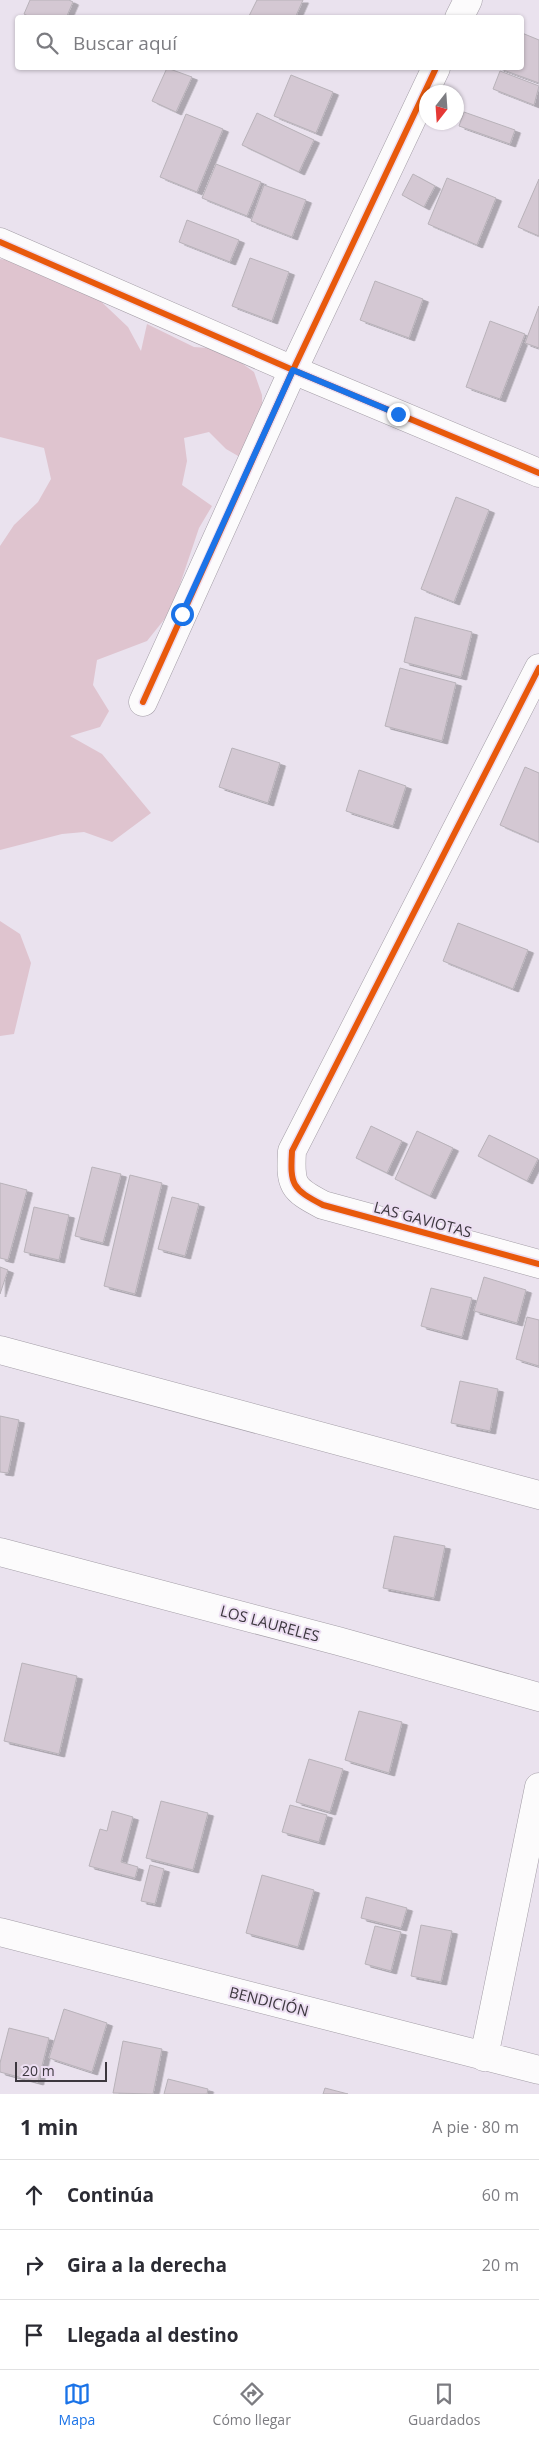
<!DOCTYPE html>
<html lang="es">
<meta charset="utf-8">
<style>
:root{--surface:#fff;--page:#f2f2f3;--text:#2b2b33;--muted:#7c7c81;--line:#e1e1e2;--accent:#1a73e8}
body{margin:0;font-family:"Open Sans",sans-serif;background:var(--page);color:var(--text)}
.compass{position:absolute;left:419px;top:85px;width:45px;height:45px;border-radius:50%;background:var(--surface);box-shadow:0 1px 4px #0004;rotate:197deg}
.scale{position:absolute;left:15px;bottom:12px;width:92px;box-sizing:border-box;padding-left:5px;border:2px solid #3c373e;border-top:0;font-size:14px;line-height:18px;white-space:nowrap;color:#3c373e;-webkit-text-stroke:4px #ecdef2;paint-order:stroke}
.stop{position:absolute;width:15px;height:15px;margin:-11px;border:4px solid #1a73e8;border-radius:50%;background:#fff}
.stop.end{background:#1a73e8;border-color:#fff;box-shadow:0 1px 5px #0008}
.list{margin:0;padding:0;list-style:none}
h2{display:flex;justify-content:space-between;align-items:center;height:65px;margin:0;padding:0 20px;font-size:21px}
h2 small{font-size:16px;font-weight:400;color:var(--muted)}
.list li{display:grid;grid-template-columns:32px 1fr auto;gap:15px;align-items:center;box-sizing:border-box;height:70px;padding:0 20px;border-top:1px solid var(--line)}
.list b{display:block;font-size:19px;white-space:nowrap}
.list em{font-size:16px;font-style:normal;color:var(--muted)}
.icon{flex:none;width:28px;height:28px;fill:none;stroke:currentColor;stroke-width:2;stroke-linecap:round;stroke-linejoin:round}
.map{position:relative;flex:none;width:539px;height:2094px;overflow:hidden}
.search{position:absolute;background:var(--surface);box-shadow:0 1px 4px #0004;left:15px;right:15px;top:15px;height:55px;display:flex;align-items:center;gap:12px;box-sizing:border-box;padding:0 18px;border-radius:5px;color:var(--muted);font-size:19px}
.sheet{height:275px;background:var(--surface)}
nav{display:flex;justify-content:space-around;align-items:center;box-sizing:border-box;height:70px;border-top:1px solid var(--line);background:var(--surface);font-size:14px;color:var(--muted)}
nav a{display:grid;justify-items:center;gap:2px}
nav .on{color:var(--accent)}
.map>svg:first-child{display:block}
.green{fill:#dfc4cf}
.building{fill:#d4c8d3;stroke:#b8b2b9;filter:url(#shadow)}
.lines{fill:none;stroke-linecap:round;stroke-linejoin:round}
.minor-casing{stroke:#a39da6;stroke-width:29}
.minor{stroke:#fcfbfc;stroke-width:28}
.cycleway-casing{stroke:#ecdef2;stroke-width:9}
.cycleway{stroke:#e8590c;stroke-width:6}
.route{stroke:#1a73e8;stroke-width:6}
.labels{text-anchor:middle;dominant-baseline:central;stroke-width:4;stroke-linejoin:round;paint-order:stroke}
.street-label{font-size:15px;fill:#3c373e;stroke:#ecdef2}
</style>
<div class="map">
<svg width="539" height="2094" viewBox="0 0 539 2094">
<defs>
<filter id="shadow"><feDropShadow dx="5.5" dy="3" stdDeviation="0" flood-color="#0004"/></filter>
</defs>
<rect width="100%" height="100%" fill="#eae2ee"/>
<path class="green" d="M0 259 31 263 90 291 128 327 141 351 147 324 194 347 222 349 254 372 262 395 263 434 245 460 226 449 209 432 184 438 187 461 182 485 212 506 199 528 171 611 147 641 97 660 93 685 109 711 100 727 70 736 102 754 151 813 112 842 84 832 62 834 0 850V546L14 525 38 502 51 479 44 448 0 437Z
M0 921 20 934 31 963 14 1034 0 1036Z"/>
<path class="building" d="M30 0H69L73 2 66 18H32L24 14Z
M257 0H303L295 18H248Z
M522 33 539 40V83L498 68H522Z
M167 68 192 77 176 112 152 101Z
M500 71 539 86 534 105 493 89Z
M291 75 333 92 316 133 274 116Z
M464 112 515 130 510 144 459 126Z
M257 113 314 140 299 172 242 145Z
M186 114 223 129 197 192 160 177Z
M216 164 261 182 247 216 202 198Z
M413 174 435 186 424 207 402 195Z
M447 178 496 198 477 245 428 224Z
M539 179V236L518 227Z
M264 185 306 200 292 237 251 221Z
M187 220 239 240 230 262 179 242Z
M250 258 289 272 272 321 232 306Z
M375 281 423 299 409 338 360 320Z
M539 306V348L525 343Z
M490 321 525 334 500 399 466 387Z
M456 497 489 510 454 602 421 589Z
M415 617 472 632 461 677 404 662Z
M400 668 456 683 442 741 385 726Z
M232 748 280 763 268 803 219 787Z
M525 767 539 773V842L500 825Z
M359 770 406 786 393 826 346 811Z
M458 923 528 950 513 989 443 961Z
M371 1126 402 1141 387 1173 356 1158Z
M417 1131 453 1148 430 1196 395 1179Z
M489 1135 538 1159 527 1181 478 1156Z
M92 1167 121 1174 103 1243 75 1236Z
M130 1175 162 1183 135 1294 104 1286Z
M0 1183 27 1190 8 1260 0 1258Z
M172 1197 199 1204 185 1256 158 1249Z
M34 1207 69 1215 59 1260 24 1252Z
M0 1267 8 1270 0 1294Z
M484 1277 526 1290 517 1323 474 1311Z
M431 1288 472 1298 462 1337 421 1326Z
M527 1317 539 1320V1366L516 1359Z
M460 1381 498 1389 490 1431 451 1423Z
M0 1416 19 1420 8 1473 0 1472Z
M394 1536 445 1546 434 1598 383 1588Z
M22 1663 77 1676 59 1754 4 1741Z
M359 1711 402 1722 389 1773 345 1760Z
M309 1759 343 1769 330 1812 296 1802Z
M161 1801 208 1813 193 1870 146 1858Z
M290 1805 327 1815 319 1842 282 1832Z
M112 1811 133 1817 121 1862 138 1867 135 1878 89 1866 100 1829 107 1831Z
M150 1865 164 1869 155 1904 141 1901Z
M262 1875 314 1890 298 1947 246 1933Z
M366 1897 407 1908 401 1928 361 1918Z
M421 1925 452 1931 441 1982 411 1976Z
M375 1926 401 1932 391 1971 365 1964Z
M64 2009 107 2023 92 2072 49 2058Z
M9 2028 49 2038 38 2082 0 2072V2063Z
M123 2041 162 2049 153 2094 113 2093Z
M168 2079 208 2089 207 2094H164Z
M325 2088 348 2094H323Z"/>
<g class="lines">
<g class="minor-casing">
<path id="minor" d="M459 18 468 0
M0 242 293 370 539 473
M539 668 292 1151C290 1185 292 1189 323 1205L539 1264
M143 702 293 370 436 68
M0 1350 539 1495
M0 1552 338 1641 539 1697
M0 1932 539 2070
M484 2057 539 1787"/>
</g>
<use href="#minor" class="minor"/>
<g class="cycleway-casing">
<path id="cycleway" d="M0 242 293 370 539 473
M539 668 292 1151C290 1185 292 1189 323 1205L539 1264
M143 702 293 370 436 68"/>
</g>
<use href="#cycleway" class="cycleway"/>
</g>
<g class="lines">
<path class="route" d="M182 614 293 370 398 414"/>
</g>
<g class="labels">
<g class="street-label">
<text transform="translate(423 1219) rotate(15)">LAS GAVIOTAS</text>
<text transform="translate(270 1623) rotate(15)">LOS LAURELES</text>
<text transform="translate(269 2001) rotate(14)">BENDICIÓN</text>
</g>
</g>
</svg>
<svg class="compass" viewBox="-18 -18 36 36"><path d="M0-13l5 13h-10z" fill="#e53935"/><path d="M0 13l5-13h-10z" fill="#7c7c81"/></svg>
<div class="scale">20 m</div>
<div class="stop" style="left:182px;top:614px"></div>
<div class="stop end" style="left:398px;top:414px"></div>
<div class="search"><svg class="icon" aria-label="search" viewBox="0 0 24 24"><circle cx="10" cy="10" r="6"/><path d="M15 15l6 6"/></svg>Buscar aquí</div>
</div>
<section class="sheet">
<h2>1 min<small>A pie · 80 m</small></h2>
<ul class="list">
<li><svg class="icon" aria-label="ahead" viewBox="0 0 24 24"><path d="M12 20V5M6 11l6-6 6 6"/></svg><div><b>Continúa</b></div><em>60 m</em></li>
<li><svg class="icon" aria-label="right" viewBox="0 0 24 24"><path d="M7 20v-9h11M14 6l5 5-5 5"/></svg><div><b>Gira a la derecha</b></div><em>20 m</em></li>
<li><svg class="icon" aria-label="arrive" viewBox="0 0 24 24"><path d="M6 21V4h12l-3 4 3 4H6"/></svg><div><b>Llegada al destino</b></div></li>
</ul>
</section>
<nav>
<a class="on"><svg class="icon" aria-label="map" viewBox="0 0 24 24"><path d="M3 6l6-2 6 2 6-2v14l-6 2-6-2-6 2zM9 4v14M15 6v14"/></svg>Mapa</a>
<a><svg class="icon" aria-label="directions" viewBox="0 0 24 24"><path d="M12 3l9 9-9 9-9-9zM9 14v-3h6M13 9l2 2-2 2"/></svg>Cómo llegar</a>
<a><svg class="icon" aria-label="saved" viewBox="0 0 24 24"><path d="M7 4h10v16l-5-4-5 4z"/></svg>Guardados</a>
</nav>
